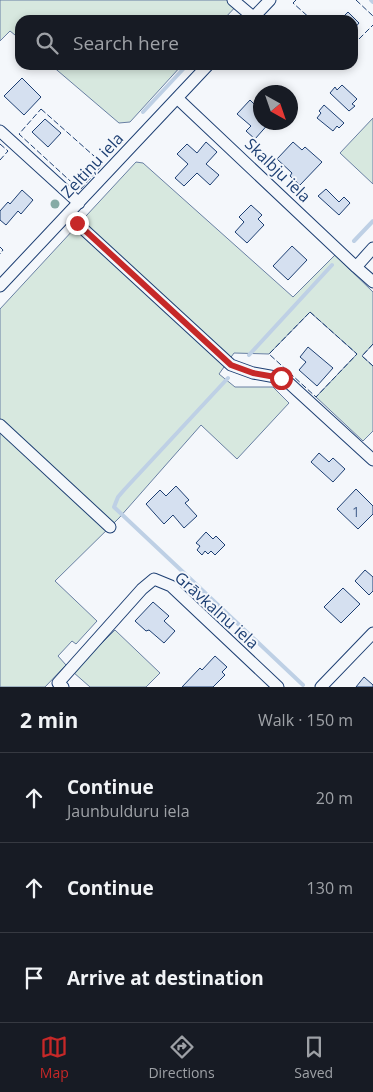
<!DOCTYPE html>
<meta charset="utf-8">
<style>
:root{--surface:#171b24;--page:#242831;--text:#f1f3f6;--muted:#9ea1a6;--line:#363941;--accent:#c62828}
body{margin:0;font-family:"Open Sans",sans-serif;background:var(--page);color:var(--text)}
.compass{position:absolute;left:253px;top:85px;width:45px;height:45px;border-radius:50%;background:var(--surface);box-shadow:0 2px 8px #0003;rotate:140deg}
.stop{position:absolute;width:15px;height:15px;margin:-11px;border:4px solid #c62828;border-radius:50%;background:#fff}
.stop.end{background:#c62828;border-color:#fff;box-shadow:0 1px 5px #0008}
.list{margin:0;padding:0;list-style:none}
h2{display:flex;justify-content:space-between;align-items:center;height:65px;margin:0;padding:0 20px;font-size:21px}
h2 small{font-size:16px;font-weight:400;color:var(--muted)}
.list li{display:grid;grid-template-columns:32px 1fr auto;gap:15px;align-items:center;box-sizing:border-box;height:90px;padding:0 20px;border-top:1px solid var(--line)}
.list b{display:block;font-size:19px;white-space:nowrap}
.list p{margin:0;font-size:16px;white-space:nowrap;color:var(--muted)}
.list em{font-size:16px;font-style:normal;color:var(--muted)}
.icon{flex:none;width:28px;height:28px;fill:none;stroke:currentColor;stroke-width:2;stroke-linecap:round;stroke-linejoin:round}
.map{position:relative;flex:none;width:373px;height:687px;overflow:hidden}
.search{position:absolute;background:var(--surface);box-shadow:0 2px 8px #0003;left:15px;right:15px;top:15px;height:55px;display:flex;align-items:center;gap:12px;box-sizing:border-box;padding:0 18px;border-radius:15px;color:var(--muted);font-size:19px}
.sheet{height:335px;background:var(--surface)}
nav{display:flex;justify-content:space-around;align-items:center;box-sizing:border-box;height:70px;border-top:1px solid var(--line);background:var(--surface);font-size:14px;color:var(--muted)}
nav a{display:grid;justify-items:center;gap:2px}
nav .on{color:var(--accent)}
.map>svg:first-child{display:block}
.green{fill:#d7e8df;stroke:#687fa3}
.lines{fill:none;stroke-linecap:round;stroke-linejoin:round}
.stream{stroke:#bed0e5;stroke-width:4}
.building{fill:#d5e0f0;stroke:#1d3f73}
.street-casing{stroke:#1d3f73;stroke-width:13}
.street{stroke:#f4f7fb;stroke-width:11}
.fence{stroke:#1d3f73;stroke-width:1;stroke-dasharray:6 2.5;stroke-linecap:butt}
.tree{fill:#86aba6}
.route{stroke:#c62828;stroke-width:6}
.labels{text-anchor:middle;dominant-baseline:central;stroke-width:4;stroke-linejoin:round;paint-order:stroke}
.number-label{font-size:14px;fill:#4b6792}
.street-label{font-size:16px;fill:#1d3f73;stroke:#f4f7fb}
</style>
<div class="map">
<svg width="373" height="687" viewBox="0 0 373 687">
<rect width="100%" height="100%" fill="#f4f7fb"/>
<path class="green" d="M0 0H242L223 20H20V39L10 31 0 41Z
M51 65H182L130 122 119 123Z
M373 118V184L340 153Z
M136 162 143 163 293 297 335 255 373 292V344L362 356 373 366V431L363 441 316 397 357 354 310 312 269 354 234 353 219 374 235 387H273L289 403 237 459 201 425 119 518 55 581 97 621 76 644 72 641 58 656 66 665 45 687H0V309Z
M115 630 160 673 146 687H90L73 672Z"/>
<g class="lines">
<path class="stream" d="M371 0 373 2
M229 20 231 17
M143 112 187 65
M354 241 373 221
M249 355 332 265
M228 378 124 490 118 497 114 507 303 685"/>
</g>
<path class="building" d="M348 12 359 23 353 30V20H340Z
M22 78 41 97 24 115 4 96Z
M342 85 357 99 352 104 355 106 349 111 330 93 335 87 337 90Z
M250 100 260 110V122H270L255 139 246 131 251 126 237 114Z
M324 105 344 123 339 128 337 126 333 131 317 118 321 113 319 111Z
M45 119 61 133 48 147 32 132Z
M206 142 217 152 206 164 219 175 210 185 197 173 184 186 175 178 188 164 177 154 187 144 197 153Z
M293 142 302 150 305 147 322 162 300 185 290 176 292 173 277 159Z
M326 189 339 202 344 197 350 203 339 215 318 196Z
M22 190 33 200 21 214 18 211 6 225 0 220V211L8 202 10 204Z
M251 205 262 215 258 219 264 225 247 243 235 232 244 222 239 217Z
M292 246 307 260 288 280 273 266Z
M308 347 333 368 317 386 299 370 306 362 300 357Z
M319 453 329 462 333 458 345 469 333 482 311 462Z
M176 486 189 500 185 503 197 516 184 528 173 515 164 524 146 504 160 490 166 496Z
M356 489 373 506V514L358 529 337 509Z
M206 532 213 539 216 536 225 545 215 555 211 551 208 554 205 551 202 555 197 550 200 546 196 543Z
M365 570 373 577V591L369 595 355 581Z
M343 588 360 604 341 623 324 607Z
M153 602 169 616 164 621 175 631 164 643 149 630 146 631 135 621Z
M215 656 227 667 222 672 225 675 213 687H182L200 668 202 670Z
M364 677 373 685V687H356Z"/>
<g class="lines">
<g class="street-casing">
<path id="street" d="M233 0 253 17
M251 20 270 0
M177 98 356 267 373 248
M0 131 79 203
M68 215 231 365 253 373 281 378 290 384 373 460
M356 267 373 282
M0 286 208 65
M0 425 110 527
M63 687 58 683 142 589 154 579 171 586 278 687
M321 687 373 633"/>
</g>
<use href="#street" class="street"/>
<path class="fence" d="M296 0 293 3 312 20
M356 0 373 16
M353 45 373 25
M41 109 103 164 80 190 19 134Z
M0 144 8 151 0 160
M0 247 3 250 0 254
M310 312 357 354 316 397 269 354Z
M373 344 362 356 373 366"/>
</g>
<circle class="tree" cx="55" cy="204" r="4.5"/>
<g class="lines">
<path class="route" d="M77 223 231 365 253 373 281 378"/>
</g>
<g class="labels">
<g class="number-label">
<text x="356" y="511">1</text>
</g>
<g class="street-label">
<text transform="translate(92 165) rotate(-47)">Zeltiņu iela</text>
<text transform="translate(278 170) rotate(44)">Skalbju iela</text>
<text transform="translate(217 610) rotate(42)">Grāvkalnu iela</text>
</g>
</g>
</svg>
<svg class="compass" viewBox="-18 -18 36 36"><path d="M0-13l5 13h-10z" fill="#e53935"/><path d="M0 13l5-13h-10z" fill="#9ea1a6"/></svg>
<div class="stop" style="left:281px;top:378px"></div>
<div class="stop end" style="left:77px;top:223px"></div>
<div class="search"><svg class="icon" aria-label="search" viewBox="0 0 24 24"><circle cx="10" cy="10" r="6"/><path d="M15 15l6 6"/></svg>Search here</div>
</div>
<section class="sheet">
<h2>2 min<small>Walk · 150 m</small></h2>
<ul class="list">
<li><svg class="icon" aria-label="ahead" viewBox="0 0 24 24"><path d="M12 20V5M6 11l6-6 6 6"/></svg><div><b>Continue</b><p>Jaunbulduru iela</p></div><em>20 m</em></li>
<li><svg class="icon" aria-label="ahead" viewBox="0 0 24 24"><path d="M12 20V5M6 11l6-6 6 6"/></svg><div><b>Continue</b></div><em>130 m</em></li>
<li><svg class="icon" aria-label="arrive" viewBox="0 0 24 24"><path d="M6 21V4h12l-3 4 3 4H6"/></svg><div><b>Arrive at destination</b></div></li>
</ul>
</section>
<nav>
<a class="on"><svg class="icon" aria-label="map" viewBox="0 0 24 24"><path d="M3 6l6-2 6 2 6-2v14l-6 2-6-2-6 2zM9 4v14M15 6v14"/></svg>Map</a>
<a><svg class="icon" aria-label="directions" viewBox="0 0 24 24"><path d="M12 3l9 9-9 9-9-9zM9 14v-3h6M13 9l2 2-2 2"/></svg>Directions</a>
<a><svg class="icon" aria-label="saved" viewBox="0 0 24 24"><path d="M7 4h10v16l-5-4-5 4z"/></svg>Saved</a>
</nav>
